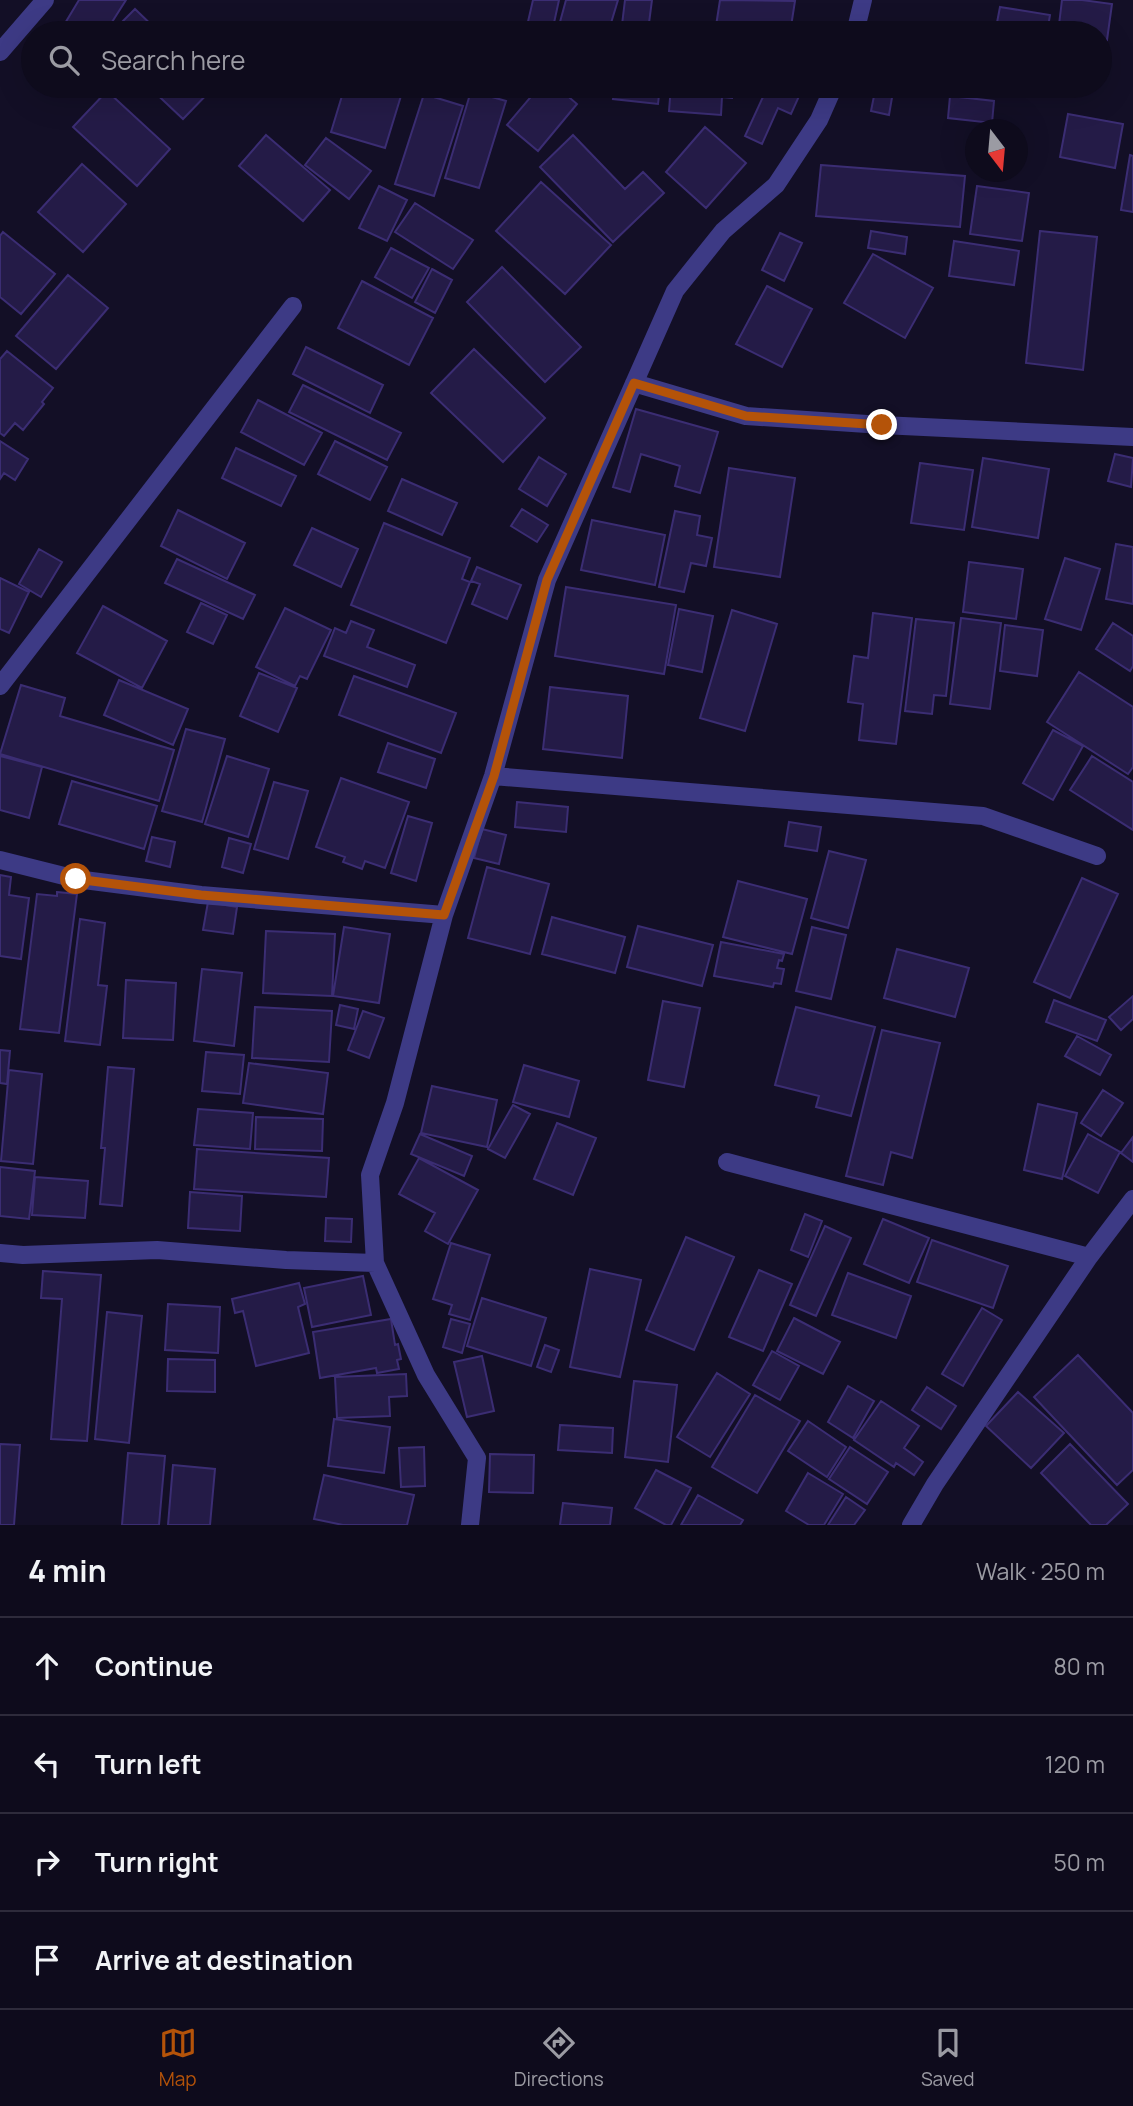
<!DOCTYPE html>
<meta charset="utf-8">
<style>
:root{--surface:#0e0b1c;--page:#171425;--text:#f1f3f6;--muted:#9b9ba3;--line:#2e2b3b;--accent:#b45309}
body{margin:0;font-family:Manrope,sans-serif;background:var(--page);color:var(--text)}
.compass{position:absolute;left:965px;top:119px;width:63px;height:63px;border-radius:50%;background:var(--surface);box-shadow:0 7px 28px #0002;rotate:164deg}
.stop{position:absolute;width:21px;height:21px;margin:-16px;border:5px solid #b45309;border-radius:50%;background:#fff}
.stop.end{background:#b45309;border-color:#fff;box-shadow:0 2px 7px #0008}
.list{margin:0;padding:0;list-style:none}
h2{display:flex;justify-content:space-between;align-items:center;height:91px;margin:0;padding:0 28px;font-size:30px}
h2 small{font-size:23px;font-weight:400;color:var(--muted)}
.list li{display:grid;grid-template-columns:46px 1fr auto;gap:21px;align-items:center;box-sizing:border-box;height:98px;padding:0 28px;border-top:2px solid var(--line)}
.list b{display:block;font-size:26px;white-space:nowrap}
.list em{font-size:23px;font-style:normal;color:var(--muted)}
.icon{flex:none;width:38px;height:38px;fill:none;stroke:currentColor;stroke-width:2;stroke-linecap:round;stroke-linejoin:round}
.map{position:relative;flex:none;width:1133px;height:1525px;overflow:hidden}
.search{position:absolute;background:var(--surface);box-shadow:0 7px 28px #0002;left:21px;right:21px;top:21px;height:77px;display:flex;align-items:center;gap:18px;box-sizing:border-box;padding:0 24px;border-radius:38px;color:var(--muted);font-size:26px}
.sheet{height:483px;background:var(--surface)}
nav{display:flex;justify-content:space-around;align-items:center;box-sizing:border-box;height:98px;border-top:2px solid var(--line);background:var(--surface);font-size:19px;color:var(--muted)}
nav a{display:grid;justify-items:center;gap:4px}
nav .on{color:var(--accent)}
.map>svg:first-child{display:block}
.building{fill:#241b47;stroke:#3b2d73;stroke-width:2}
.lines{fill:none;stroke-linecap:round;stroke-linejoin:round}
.street{stroke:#3d3a85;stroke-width:18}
.route{stroke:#b45309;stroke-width:9}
</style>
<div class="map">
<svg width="1133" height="1525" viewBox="0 0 1133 1525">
<rect width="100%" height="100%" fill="#130f26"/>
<path class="building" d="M79 0H126L105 33H77L64 25Z
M533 0H559L552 32 527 26Z
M566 0H618L608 33H557Z
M625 0H652L649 23 668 26 667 33H621Z
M720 0 795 1 790 33H775L716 26Z
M1062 0H1082L1112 4 1107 40 1100 39V33H1058Z
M1000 7 1050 15 1047 33H995Z
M135 9 160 33H111Z
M693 27 741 33H692Z
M148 86H215L183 119Z
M345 86H404L385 148 331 132Z
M540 86H556L577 104 538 151 507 125Z
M615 86H660L658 104 613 99Z
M671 86H733L732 98 722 97 721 115 669 111Z
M768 86H795L793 91 800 94 791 114 778 108 762 144 745 136Z
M876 86H894L889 115 871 111Z
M987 86H1038L1037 93Z
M107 91 170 149 137 186 73 127Z
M471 91 506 101 479 188 445 178Z
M424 94 463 106 434 196 395 184Z
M950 96 994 101 992 123 948 118Z
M1068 114 1123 124 1115 168 1060 157Z
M705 127 746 163 706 208 666 172Z
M266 135 330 190 303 221 239 166Z
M573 135 625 189 643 172 664 193 613 242 540 167Z
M326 138 371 171 349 199 305 165Z
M1130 155 1133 156V212L1121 210Z
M82 164 126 204 83 252 38 212Z
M821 165 965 176 960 227 816 216Z
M541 182 611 245 565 294 496 231Z
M379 186 407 200 387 241 359 228Z
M977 186 1029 193 1022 241 970 234Z
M415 203 473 240 453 269 395 232Z
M871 231 907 237 905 254 868 248Z
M1040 231 1097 237 1083 370 1026 363Z
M3 232 55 274 21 314 0 297V236Z
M780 233 802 243 784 281 762 270Z
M954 241 1019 251 1014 285 949 276Z
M391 248 429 268 412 298 375 277Z
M873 254 933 288 905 338 844 303Z
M502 267 581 347 545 382 467 302Z
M432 269 452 280 435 313 415 302Z
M68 275 108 308 56 369 16 336Z
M362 281 433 318 409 365 338 328Z
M767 286 812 309 782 367 736 344Z
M306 347 383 385 370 413 293 374Z
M474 349 545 418 503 462 431 393Z
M7 351 53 388 42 402 44 404 23 430 15 423 4 436 0 433V359Z
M303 385 401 433 387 460 289 412Z
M258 400 322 433 304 465 241 432Z
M636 409 718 432 700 493 675 486 680 466 641 454 630 492 613 487Z
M0 441 28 459 15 480 4 473 0 479Z
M335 441 387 467 370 500 318 474Z
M236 448 296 476 281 506 222 478Z
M1115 454 1133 458 1131 487 1108 481Z
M539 457 566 474 547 506 519 489Z
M983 458 1049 469 1038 538 972 527Z
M920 463 973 470 964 530 911 523Z
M729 468 795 478 780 577 714 567Z
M402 479 457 503 442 535 388 511Z
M522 509 548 525 537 542 511 526Z
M178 510 245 543 227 579 161 546Z
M675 511 700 516 697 535 712 538 706 566 691 563 684 592 659 587Z
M592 520 665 535 655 585 581 570Z
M384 523 470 558 462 579 470 582 446 643 351 605Z
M312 528 358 549 341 587 294 565Z
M1116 544 1133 547V604L1106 599Z
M39 549 62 562 41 597 19 584Z
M1065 558 1100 569 1081 630 1045 619Z
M177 559 255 595 243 619 165 583Z
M969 562 1023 569 1016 619 963 612Z
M477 567 521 585 507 619 472 604 480 584 471 581Z
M0 578 29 592 9 633 0 629Z
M566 587 676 605 664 674 555 656Z
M201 603 227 615 213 644 187 632Z
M103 606 167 641 142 688 77 653Z
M285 608 331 630 307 679 300 676 295 686 256 667Z
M679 609 713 616 702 672 668 665Z
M732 610 777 624 745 731 700 718Z
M873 613 912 618 896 744 859 740 863 704 848 702 854 656 868 658Z
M961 618 1001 623 990 709 950 704Z
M916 619 954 623 946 696 934 695 932 714 905 711Z
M351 621 374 630 367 647 415 665 407 687 324 656 335 628 346 633Z
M1113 623 1133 636V666L1130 671 1096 649Z
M1005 625 1043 630 1037 676 1000 671Z
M1079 672 1133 707V767L1128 774 1047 722Z
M259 673 297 688 278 732 240 716Z
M354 676 456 713 441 753 339 715Z
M119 680 188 709 173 745 104 715Z
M21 685 65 698 60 716 174 750 159 801 0 754Z
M550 687 628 696 622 758 543 749Z
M186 729 225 739 202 822 162 811Z
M1053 730 1083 746 1053 800 1023 783Z
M388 743 435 759 426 788 378 772Z
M0 756 42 767 29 818 0 810Z
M227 756 269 769 248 837 205 824Z
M1092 756 1133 782V830L1070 790Z
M341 778 409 802 385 868 365 861 362 869 343 862 345 857 316 847Z
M72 781 157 806 144 849 59 824Z
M274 782 308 791 288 859 254 849Z
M517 802 568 807 566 832 515 827Z
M408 816 432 823 416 881 391 873Z
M789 822 821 827 817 851 785 846Z
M482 829 506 835 499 864 474 858Z
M152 837 175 842 170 867 146 861Z
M229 838 251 844 243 873 222 867Z
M829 851 866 860 848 928 811 918Z
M487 867 549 884 530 954 468 938Z
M0 875 11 877 9 895 29 898 21 959 0 956Z
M1082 878 1118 894 1070 998 1034 982Z
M738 881 807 899 792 954 723 937Z
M57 892 77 894 59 1033 20 1029 37 894 57 896Z
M208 902 237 907 233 934 203 930Z
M552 917 625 937 615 973 542 954Z
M80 919 105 923 98 985 107 986 100 1045 65 1041Z
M638 926 713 945 702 986 627 967Z
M344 927 390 934 379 1003 333 996Z
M812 927 846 935 831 999 796 991Z
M266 931 335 934 332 996 263 993Z
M721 942 784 954 782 961 779 960 777 968 784 969 781 984 774 983 773 987 714 976Z
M897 949 969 968 955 1017 884 998Z
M202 969 242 973 234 1046 194 1041Z
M126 980 176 983 173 1040 123 1038Z
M1133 996V1019L1121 1030 1109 1017Z
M1054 1000 1106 1020 1097 1041 1046 1022Z
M663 1001 700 1008 684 1087 648 1080Z
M340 1005 358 1009 354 1029 336 1025Z
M255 1007 332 1011 329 1062 252 1058Z
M796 1007 875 1027 851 1116 816 1107 819 1096 775 1085Z
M363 1011 384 1018 369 1058 348 1050Z
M882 1030 940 1043 912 1158 891 1152 883 1185 846 1176Z
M1077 1036 1111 1055 1100 1075 1065 1056Z
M0 1050 10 1051 7 1084 0 1083Z
M206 1052 244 1055 240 1094 202 1091Z
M249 1063 328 1073 323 1114 243 1103Z
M524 1065 579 1081 569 1117 513 1102Z
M108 1067 134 1069 122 1206 100 1204 105 1148H101Z
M9 1070 42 1074 33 1164 1 1161Z
M432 1086 497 1100 487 1147 421 1133Z
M1103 1090 1123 1103 1101 1136 1081 1123Z
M1038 1104 1077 1113 1062 1179 1024 1170Z
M513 1105 530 1114 505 1158 488 1149Z
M198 1109 253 1113 250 1149 194 1145Z
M256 1117 323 1119 322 1151 255 1149Z
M557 1123 596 1138 573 1195 534 1179Z
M420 1134 472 1156 464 1176 411 1154Z
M1088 1134 1120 1152 1098 1193 1065 1176Z
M1133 1137V1162L1121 1153Z
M197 1149 329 1158 326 1197 194 1189Z
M419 1158 478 1190 448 1244 425 1231 435 1213 399 1194Z
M0 1167 35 1171 29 1219 0 1216Z
M35 1177 88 1181 85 1218 32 1215Z
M190 1192 242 1196 240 1231 188 1228Z
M805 1214 822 1221 808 1257 791 1250Z
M326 1218 352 1219 351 1242 325 1241Z
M883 1219 929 1238 909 1283 864 1264Z
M825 1226 851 1238 816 1316 790 1305Z
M686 1237 734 1257 694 1350 646 1330Z
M932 1240 1008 1266 993 1308 917 1282Z
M451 1243 490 1255 470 1320 449 1314 452 1305 433 1299Z
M590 1269 641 1280 620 1377 570 1367Z
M759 1270 792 1284 763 1351 729 1337Z
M43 1271 101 1275 87 1441 51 1439 62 1299 41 1298Z
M848 1273 911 1296 896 1338 832 1315Z
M363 1276 371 1315 312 1327 304 1288Z
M299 1283 305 1304 298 1307 309 1353 256 1366 243 1311 235 1313 232 1299Z
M482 1298 546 1318 531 1366 467 1346Z
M168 1304 220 1307 218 1353 165 1350Z
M982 1308 1002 1320 963 1386 942 1374Z
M107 1312 142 1316 129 1443 95 1439Z
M794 1318 840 1342 823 1374 777 1351Z
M391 1319 395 1345 398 1344 401 1359 397 1360 399 1369 377 1373 376 1368 320 1378 313 1332Z
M451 1319 470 1324 462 1353 443 1347Z
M545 1345 559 1350 551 1372 537 1367Z
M772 1351 799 1366 780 1400 753 1385Z
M1078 1355 1133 1413V1470L1117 1485 1034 1397Z
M482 1356 494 1411 467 1417 454 1362Z
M168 1359 215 1360V1392L167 1391Z
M717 1373 750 1394 710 1457 677 1437Z
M406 1374 407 1396 389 1397 390 1416 337 1418 335 1377Z
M634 1381 677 1385 668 1462 625 1457Z
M848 1386 874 1401 853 1438 828 1422Z
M927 1387 956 1406 941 1429 912 1410Z
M1018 1392 1064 1433 1031 1468 986 1426Z
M755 1395 800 1421 757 1493 712 1467Z
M881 1401 919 1426 904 1448 923 1462 914 1475 896 1463 894 1467 854 1440Z
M334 1419 390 1427 384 1473 328 1466Z
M808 1421 846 1447 827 1477 788 1451Z
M560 1425 613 1428 612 1453 558 1450Z
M0 1444 20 1445 14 1525H0Z
M1070 1444 1128 1504 1106 1525H1091L1041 1473Z
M424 1447 425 1486 401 1487 399 1448Z
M850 1447 888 1472 867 1504 829 1479Z
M128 1453 165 1456 159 1525H122Z
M490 1454 534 1455 533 1493 489 1492Z
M173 1465 215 1469 210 1525H168Z
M656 1470 691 1488 671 1525H666L635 1508Z
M808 1473 843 1494 824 1525H809L786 1511Z
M324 1475 414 1495 407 1525H343L314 1519Z
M698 1495 743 1520 740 1525H681Z
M846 1497 865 1510 854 1525H828Z
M563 1503 612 1508 610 1525H560Z"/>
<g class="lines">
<path class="street" d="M855 33 863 0
M0 52 45 0
M634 383 746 416 882 425 1133 437
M0 686 293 306
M493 776 983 816 1097 856
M0 860 76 879 201 895 444 915
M727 1162 1089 1257
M0 1253 23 1255 157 1250 286 1260 375 1263
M470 1525 477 1458 426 1375 375 1263 370 1175 395 1103 444 915 493 776 547 580 675 291 723 231 776 185 819 120 834 86
M911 1525 935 1484 1089 1257 1133 1199"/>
</g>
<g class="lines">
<path class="route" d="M76 879 201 895 444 915 494 776 547 580 634 383 746 416 882 425"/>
</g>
</svg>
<svg class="compass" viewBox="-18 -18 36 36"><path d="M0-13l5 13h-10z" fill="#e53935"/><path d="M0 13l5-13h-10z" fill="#9b9ba3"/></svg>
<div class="stop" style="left:76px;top:879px"></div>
<div class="stop end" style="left:882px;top:425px"></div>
<div class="search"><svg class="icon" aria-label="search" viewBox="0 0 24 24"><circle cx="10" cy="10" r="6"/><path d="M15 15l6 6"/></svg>Search here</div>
</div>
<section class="sheet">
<h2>4 min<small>Walk · 250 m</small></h2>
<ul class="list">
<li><svg class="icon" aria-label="ahead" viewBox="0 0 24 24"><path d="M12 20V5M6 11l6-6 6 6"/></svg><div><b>Continue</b></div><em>80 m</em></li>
<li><svg class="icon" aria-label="left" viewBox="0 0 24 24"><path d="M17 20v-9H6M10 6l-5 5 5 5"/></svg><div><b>Turn left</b></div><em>120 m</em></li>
<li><svg class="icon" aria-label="right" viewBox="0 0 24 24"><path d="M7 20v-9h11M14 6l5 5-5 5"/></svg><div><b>Turn right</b></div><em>50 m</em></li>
<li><svg class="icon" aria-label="arrive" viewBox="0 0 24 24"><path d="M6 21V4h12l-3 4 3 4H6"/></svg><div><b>Arrive at destination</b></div></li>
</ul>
</section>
<nav>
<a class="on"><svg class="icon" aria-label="map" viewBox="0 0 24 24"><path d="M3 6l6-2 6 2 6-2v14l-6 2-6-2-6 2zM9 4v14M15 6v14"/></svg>Map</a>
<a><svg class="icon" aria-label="directions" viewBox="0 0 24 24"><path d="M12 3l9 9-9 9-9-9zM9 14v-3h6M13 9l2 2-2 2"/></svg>Directions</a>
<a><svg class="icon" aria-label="saved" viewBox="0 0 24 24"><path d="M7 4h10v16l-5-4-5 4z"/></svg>Saved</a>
</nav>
